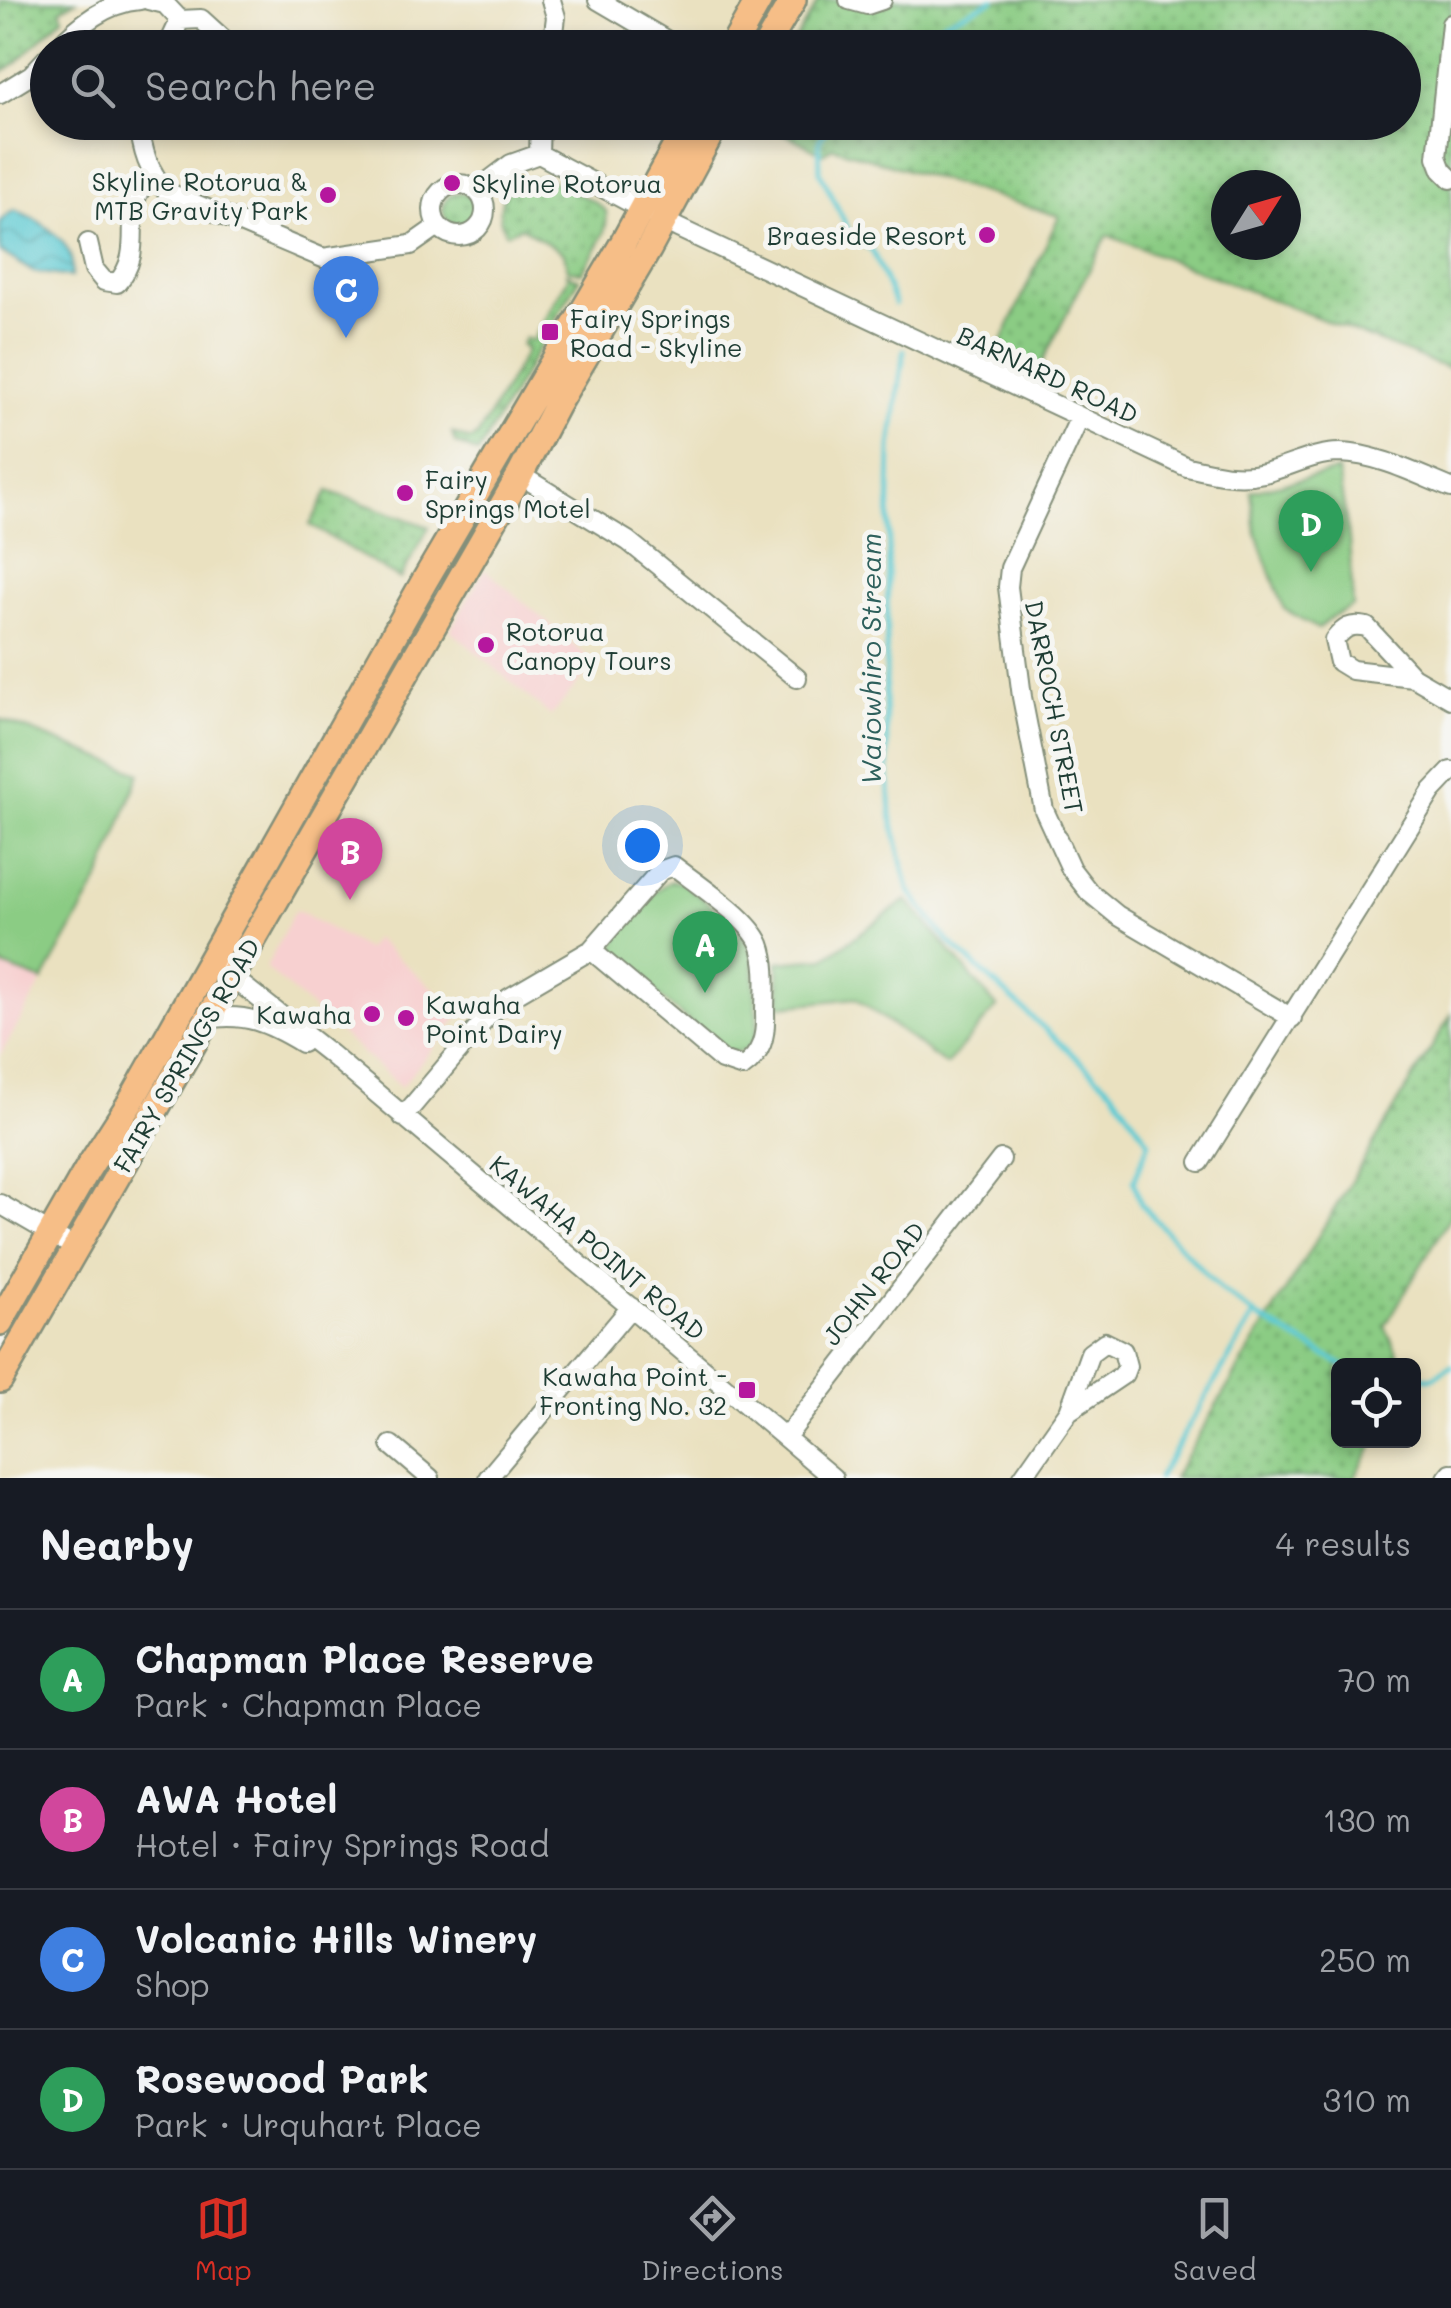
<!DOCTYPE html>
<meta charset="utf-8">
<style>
:root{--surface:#171b24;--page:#242831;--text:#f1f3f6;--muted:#9ea1a6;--line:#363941;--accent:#d93025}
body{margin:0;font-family:Mali,sans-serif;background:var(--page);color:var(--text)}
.controls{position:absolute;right:30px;bottom:30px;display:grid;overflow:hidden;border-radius:15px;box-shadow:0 5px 15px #0003}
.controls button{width:90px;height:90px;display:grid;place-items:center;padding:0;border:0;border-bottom:2px solid var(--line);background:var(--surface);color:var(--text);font:50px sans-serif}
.compass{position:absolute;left:1211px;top:170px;width:90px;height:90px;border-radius:50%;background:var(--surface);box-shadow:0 5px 15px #0003;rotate:53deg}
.you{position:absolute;left:642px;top:845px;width:35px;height:35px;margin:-25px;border:8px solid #fff;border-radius:50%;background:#1a73e8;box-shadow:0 0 0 15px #1a73e833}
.badge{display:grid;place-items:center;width:65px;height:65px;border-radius:50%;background:var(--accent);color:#fff;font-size:32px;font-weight:700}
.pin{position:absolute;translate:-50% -82px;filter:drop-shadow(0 2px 5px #0008)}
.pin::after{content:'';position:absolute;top:52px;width:35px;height:30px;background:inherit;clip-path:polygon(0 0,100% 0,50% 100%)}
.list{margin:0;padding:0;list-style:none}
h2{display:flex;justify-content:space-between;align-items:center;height:130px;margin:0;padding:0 40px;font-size:42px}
h2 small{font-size:32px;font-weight:400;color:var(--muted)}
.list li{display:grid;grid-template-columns:65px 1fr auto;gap:30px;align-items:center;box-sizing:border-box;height:140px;padding:0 40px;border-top:2px solid var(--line)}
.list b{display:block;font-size:38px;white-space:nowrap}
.list p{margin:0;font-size:32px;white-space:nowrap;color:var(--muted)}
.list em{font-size:32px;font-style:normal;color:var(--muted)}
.icon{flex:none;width:55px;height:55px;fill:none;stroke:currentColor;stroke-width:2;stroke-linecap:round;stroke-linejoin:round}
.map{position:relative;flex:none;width:1451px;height:1478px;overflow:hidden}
.search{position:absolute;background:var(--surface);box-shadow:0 5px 15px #0003;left:30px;right:30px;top:30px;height:110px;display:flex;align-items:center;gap:25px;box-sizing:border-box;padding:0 35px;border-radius:55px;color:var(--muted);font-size:38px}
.sheet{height:690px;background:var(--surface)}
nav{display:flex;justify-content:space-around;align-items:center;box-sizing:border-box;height:140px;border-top:2px solid var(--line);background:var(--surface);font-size:28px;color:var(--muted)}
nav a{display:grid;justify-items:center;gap:5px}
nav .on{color:var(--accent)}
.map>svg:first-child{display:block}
.built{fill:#f7d0d0}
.grass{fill:url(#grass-dots);stroke:#55845c;stroke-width:2.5;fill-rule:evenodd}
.park{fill:#8bcc84;stroke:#55845c;stroke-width:2.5}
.water{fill:url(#water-waves);stroke:#3e8484;stroke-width:2.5}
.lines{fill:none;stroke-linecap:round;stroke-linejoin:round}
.stream{stroke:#5dcad3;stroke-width:5}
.minor-casing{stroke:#848f7a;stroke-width:22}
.highway-casing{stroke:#848f7a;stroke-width:30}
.minor{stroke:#fff;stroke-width:18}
.highway{stroke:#f6be87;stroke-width:25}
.poi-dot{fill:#b5179e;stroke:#f6f6f2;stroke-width:4}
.labels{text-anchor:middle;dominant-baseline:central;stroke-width:10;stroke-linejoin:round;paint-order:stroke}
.poi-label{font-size:25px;fill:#1f3d34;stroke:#f6f6f2;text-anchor:start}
.street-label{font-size:25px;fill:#1f3d34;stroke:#f6f6f2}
.water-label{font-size:28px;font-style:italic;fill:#2e605c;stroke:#f6f6f2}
</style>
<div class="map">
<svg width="1451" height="1478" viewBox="0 0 1451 1478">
<defs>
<pattern id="grass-dots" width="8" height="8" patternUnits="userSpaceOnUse" patternTransform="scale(2.5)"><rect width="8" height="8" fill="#8bcc84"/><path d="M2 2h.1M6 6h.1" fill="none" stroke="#71a76d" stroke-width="1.8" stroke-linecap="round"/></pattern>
<pattern id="water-waves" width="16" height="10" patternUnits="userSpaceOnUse" patternTransform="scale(2.5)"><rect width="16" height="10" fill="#5dcad3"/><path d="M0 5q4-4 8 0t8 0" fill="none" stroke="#4ca5ac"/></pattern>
</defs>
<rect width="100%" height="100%" fill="#f6f6f2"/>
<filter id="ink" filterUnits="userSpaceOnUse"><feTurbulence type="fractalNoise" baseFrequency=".01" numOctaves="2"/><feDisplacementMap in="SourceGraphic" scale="20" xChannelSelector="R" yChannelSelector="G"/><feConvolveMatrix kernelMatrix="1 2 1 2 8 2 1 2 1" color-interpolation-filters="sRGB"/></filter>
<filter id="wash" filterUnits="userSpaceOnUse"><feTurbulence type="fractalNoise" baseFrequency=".0048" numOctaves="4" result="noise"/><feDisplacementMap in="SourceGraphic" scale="40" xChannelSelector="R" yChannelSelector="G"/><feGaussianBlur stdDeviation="2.25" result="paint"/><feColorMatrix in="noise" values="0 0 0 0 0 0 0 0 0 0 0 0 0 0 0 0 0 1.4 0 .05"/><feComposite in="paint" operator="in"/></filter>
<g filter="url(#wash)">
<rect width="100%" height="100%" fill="#eae1c0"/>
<path class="built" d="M485 569 595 663 551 716 450 630Z
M297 910 366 949 374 938 462 1013 401 1087 266 968 293 913Z
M0 965 43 981 0 1056Z"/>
<path class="grass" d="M0 0H76L60 10 63 17 16 63 0 73Z
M819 0H1451V370L1107 235 1034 378 994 359 1059 216 832 147 823 154 765 123 1404 122V48L791 47ZM1226 185H1286V245H1226Z
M543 177 595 202 606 211C610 232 593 253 582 272L568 270 564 253 521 227 506 234C489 204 511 178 543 177Z
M443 209a16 16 0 1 1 32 0a16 16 0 1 1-32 0Z
M566 273 579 279 478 453 455 443 452 433 470 440 478 435 527 350 521 345 525 338 532 341 569 276Z
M328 491 429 527 400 579 310 525Z
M1451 1015V1215L1385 1326 1403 1365 1338 1366V1440L1376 1441 1354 1478H1173Z"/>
<path class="park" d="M1338 471 1349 539 1353 606 1330 618 1318 629 1284 609 1256 533 1251 491Z
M0 719 140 773 101 877 43 981 0 965Z
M672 881 683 883C703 901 735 919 747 943 755 957 754 974 755 990 757 1018 767 1060 723 1051L612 956C612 936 654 886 672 881Z
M907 900 997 1007 946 1065 856 998 780 1006 778 962 825 958Z"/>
<path class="water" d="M14 210C34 216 66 236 71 259 73 265 71 271 71 277L33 272 0 251V221Z"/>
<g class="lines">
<path class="stream" d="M910 48 944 22 993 0
M831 122 819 141 820 172 852 237 872 250 895 304
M904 350 891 446 885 705 891 815 909 890 946 939 1113 1091 1149 1142 1134 1181 1141 1204 1221 1290 1259 1318 1344 1366
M1414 1377 1432 1378 1451 1366
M1158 1478 1255 1314"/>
</g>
</g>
<g filter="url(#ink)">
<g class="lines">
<g class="minor-casing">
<path id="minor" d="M148 0 165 4 180 20
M551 0 556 17 552 48
M598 0 666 40 663 48
M849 0 867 5 882 0
M1451 24 1437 157 1442 170 1451 179
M57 48C80 24 106 3 140 0
M167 48 180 20 201 19 233 48
M0 94 31 75 48 57
M139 122C142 151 148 171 167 192L323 258 411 245 438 226
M539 154 540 122
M433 210a26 26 0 1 1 52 0a26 26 0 1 1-52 0Z
M477 190 511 164 539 154 678 228 1187 467C1213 473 1238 479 1264 473 1289 467 1313 453 1340 453 1378 454 1416 474 1451 488
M88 243 94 269 104 281 117 283C150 247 114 207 153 175
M1080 417 1010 568 1008 587 1022 697 1044 810 1071 869 1089 892 1117 915 1292 1018
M520 475 628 541 797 678
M1413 677 1352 670 1339 662 1334 640C1344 628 1350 623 1367 627L1413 677 1451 699
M223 970 330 1054 833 1478
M207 1019C245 1012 269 1023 302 1043
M403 1117 489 1015 509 998 591 950 660 871 674 866C697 884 749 918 760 944 768 965 765 991 765 1013 766 1036 762 1054 743 1067L722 1060 591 950
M1200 1162 1432 791 1451 771
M0 1204 76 1248
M786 1437 1001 1159
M391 1445 430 1478
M488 1478 631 1307
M1022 1478 1069 1411 1090 1353 1105 1342 1123 1351 1127 1366 1124 1374 1069 1411
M1447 1478 1451 1473"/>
</g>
<g class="highway-casing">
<path id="highway" d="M732 48 759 0
M765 48 793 0
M0 1322 87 1170 130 1103 425 580 622 245 689 122
M0 1380 520 475 556 406 648 250 717 122"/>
</g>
<use href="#minor" class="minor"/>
<use href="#highway" class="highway"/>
</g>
</g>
<g class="poi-dot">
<circle cx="452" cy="183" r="10"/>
<circle cx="328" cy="195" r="10"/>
<circle cx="987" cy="235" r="10"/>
<rect x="540" y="322" width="20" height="20" rx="5"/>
<circle cx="405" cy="493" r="10"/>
<circle cx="486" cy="645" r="10"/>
<circle cx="372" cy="1014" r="10"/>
<circle cx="406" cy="1018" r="10"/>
<rect x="737" y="1380" width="20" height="20" rx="5"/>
</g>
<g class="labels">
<g class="poi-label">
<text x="308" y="181" text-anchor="end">Skyline Rotorua &amp;<tspan x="308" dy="29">MTB Gravity Park</tspan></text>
<text x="472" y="183">Skyline Rotorua</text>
<text x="967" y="235" text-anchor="end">Braeside Resort</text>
<text x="570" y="318">Fairy Springs<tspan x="570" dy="29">Road - Skyline</tspan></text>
<text x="425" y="479">Fairy<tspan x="425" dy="29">Springs Motel</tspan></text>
<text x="506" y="631">Rotorua<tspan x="506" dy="29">Canopy Tours</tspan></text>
<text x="426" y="1004">Kawaha<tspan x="426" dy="29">Point Dairy</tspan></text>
<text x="352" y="1014" text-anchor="end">Kawaha</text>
<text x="727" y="1376" text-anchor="end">Kawaha Point -<tspan x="727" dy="29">Fronting No. 32</tspan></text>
</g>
<g class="street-label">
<text transform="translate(1048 374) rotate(25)">BARNARD ROAD</text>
<text transform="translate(1055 707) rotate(79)">DARROCH STREET</text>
<text transform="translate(186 1055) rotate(-60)">FAIRY SPRINGS ROAD</text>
<text transform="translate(598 1247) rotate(40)">KAWAHA POINT ROAD</text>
<text transform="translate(873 1283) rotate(-52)">JOHN ROAD</text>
</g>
<g class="water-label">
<text transform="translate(870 659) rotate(-90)">Waiowhiro Stream</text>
</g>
</g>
</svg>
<div class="controls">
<button><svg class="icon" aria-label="locate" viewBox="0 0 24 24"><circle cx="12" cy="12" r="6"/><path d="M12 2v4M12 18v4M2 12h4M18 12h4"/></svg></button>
</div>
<svg class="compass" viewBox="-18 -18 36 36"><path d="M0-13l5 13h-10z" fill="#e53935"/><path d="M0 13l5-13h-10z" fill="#9ea1a6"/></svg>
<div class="you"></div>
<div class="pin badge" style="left:705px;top:993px;background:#2e9e5b">A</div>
<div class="pin badge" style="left:350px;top:900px;background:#d1479c">B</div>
<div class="pin badge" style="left:346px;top:338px;background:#3f7fe0">C</div>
<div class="pin badge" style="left:1311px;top:572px;background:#2e9e5b">D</div>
<div class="search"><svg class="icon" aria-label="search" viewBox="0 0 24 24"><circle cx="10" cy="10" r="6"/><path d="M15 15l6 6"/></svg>Search here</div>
</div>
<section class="sheet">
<h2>Nearby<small>4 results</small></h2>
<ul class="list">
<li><span class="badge" style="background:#2e9e5b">A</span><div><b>Chapman Place Reserve</b><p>Park · Chapman Place</p></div><em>70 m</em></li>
<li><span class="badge" style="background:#d1479c">B</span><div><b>AWA Hotel</b><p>Hotel · Fairy Springs Road</p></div><em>130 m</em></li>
<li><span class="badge" style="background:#3f7fe0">C</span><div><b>Volcanic Hills Winery</b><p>Shop</p></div><em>250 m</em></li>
<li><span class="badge" style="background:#2e9e5b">D</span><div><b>Rosewood Park</b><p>Park · Urquhart Place</p></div><em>310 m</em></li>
</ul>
</section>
<nav>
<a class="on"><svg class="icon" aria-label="map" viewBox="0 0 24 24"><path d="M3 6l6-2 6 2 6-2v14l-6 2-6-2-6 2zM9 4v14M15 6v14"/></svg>Map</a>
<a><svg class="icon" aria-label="directions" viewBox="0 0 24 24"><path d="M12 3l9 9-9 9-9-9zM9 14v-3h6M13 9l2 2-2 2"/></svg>Directions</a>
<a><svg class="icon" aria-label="saved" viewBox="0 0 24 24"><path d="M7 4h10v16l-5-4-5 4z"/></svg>Saved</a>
</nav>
